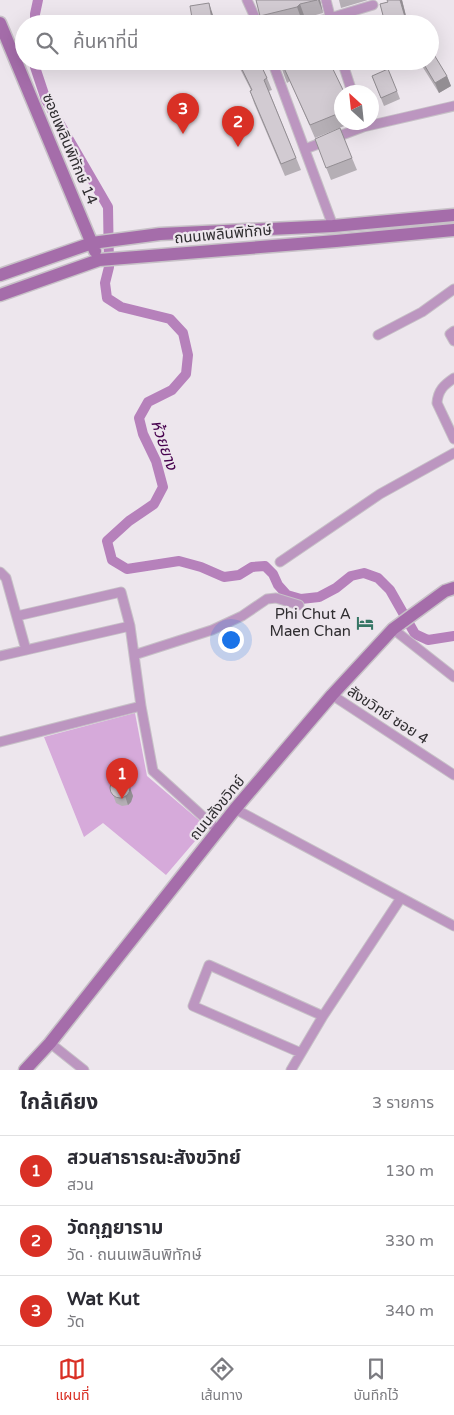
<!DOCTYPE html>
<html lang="th">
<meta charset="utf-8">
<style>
:root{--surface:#fff;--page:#f2f2f3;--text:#2b2b33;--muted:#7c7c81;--line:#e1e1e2;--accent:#d93025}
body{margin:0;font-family:"Varela Round","Noto Sans Thai",sans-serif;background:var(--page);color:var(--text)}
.compass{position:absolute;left:334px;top:85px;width:45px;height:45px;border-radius:50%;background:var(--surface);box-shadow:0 5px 20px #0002;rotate:333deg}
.you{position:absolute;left:230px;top:639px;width:18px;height:18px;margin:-12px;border:4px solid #fff;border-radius:50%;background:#1a73e8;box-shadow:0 0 0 8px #1a73e833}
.badge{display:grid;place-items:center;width:32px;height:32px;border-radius:50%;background:var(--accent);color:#fff;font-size:16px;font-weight:700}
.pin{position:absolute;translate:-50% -41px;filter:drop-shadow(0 1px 2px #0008)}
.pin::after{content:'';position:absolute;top:26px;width:18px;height:15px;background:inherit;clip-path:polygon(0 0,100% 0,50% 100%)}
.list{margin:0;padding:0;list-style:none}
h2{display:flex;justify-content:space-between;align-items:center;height:65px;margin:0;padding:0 20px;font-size:21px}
h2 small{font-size:16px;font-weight:400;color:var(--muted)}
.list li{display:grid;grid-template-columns:32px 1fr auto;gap:15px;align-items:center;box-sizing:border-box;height:70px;padding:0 20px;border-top:1px solid var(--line)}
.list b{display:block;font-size:19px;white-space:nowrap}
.list p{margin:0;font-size:16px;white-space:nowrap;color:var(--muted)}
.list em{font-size:16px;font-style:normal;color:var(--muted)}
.icon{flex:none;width:28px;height:28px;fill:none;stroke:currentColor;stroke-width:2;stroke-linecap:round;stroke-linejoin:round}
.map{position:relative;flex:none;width:454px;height:1070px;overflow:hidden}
.search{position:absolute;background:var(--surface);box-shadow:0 5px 20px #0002;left:15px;right:15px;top:15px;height:55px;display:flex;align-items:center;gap:12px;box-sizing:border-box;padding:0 18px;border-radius:28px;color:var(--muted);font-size:19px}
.sheet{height:275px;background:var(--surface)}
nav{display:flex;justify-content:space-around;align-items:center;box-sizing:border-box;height:70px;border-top:1px solid var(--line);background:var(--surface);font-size:14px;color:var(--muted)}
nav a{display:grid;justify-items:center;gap:2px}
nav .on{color:var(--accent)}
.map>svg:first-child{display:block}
.green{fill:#d6aada}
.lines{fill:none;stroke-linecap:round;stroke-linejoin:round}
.canal{stroke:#b681bb;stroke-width:10}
.street-casing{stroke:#c7c1c7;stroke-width:11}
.secondary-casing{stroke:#c7c1c7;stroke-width:15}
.street{stroke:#bc96c0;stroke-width:9}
.secondary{stroke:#a56daa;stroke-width:12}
.wall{fill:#b5afb5}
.shaded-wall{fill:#938e93}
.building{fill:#d2cbd2;stroke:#938e93}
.labels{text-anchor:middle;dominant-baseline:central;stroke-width:4.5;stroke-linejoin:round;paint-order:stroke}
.street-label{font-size:15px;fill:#2f2d30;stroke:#ede6ed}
.poi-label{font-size:15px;fill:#2f2d30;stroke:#ede6ed;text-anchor:end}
.water-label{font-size:16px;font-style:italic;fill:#47024e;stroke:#ede6ed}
</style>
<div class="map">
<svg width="454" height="1070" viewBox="0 0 454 1070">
<rect width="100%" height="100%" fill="#ede6ed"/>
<path class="green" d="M135 713 147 776 207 827 166 875 103 823 84 837 44 737Z"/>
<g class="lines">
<path class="canal" d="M35 24V14L38 0
M35 61V67L46 100 108 207 109 267 105 283 107 298 121 307 170 319 183 333 188 355 186 374 172 390 148 402 139 418 143 434 156 461 163 487 154 504 129 521 107 541 112 560 127 569 179 561 201 567 224 577 239 575 252 567 265 566 273 574 278 585 287 595 301 599 319 597 336 588 351 576 364 573 378 578 390 590 415 634 428 640 454 636"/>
<g class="street-casing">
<path id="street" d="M247 0 258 24
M326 0 332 24
M307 24 330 18 373 5
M272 61 333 226
M342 61 352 92
M305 149 363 127 454 106
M454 331 450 334 454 341
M378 335 422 312 454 289
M454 378C444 385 438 390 437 403L454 439
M280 562 380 494 454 453
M0 572 6 578 26 650
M17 616 121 592 130 626 141 706
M393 629 454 677
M134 655 212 630 242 616 267 599 276 598 299 605
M0 656 130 626
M332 695 454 775
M0 742 141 706 153 771 219 831
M235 809 454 926
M50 1043 84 1070
M301 1053 193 1006 209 965 323 1016
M291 1070 323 1016 401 898"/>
</g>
<g class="secondary-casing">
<path id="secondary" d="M0 23 95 251
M0 275 92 243 160 234 333 226 454 215
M0 295 99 260 336 241 454 230
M25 1070 50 1043 235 809 332 695 393 629 445 591 454 588"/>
</g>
<use href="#street" class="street"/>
<use href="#secondary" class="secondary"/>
</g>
<path class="wall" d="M256 0H320L323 13 305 18 302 21 290 24H263Z
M339 0H368L341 8Z
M402 0 408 24H385L380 4 388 2Z
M236 61H259L267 78 272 90 269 91 301 170 285 176 254 103 250 91 251 90Z
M279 61 342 92V122H354L315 138 290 81 287 83Z
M405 61H430L447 76 451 86 439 93 422 66 408 70Z
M372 76 397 91 400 99 384 106Z
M315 139 352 158 357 170 331 180Z
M128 782 133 796 131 802 128 805 122 806 116 803 110 786Z"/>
<path class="shaded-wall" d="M318 0H320L323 13Z
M400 0H402L408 24 405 17Z
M209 3 213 15 215 24H213Z
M300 4 305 18 302 21 297 7Z
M447 76 451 86 439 93 435 83Z
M130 788 133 796 131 802 128 805 125 796Z"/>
<path class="building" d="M256 0H317L300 4 297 7 260 16Z
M387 0H400L405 17 385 23 380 4 388 2Z
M209 3 213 24H193L190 6Z
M310 20 312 24H301Z
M433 53 447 76 435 83 422 61H430V55Z
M238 61H259L267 78 264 80 296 158 281 164 250 91 252 90Z
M279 61H329L344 92H342V112L310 125 284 68 282 69Z
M388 69 397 91 381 98 372 76Z
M340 128 352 158 326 168 315 139Z
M110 788a10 10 0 1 1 20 0a10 10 0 1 1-20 0Z"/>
<defs>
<g id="hotel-bare" transform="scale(1.35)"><path d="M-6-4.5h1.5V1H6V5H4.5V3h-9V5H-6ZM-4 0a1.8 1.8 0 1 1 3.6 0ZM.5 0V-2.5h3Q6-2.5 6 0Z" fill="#357564" stroke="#ede6ed" stroke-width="2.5" paint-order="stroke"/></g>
</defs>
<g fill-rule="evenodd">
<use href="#hotel-bare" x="365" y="623"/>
</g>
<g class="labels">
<g class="street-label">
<text transform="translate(70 149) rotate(67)">ซอยเพลินพิทักษ์ 14</text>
<text transform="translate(223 234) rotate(-5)">ถนนเพลินพิทักษ์</text>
<text transform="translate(388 715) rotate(33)">สังขวิทย์ ซอย 4</text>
<text transform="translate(217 808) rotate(-51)">ถนนสังขวิทย์</text>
</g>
<g class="poi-label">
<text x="351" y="614">Phi Chut A<tspan x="351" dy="17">Maen Chan</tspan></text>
</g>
<g class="water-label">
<text transform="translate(164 445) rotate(71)">ห้วยยาง</text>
</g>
</g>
</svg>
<svg class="compass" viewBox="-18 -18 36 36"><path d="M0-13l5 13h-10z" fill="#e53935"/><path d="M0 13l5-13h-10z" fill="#7c7c81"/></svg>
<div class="you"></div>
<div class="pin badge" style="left:122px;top:799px">1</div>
<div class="pin badge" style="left:238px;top:147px">2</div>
<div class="pin badge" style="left:183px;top:134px">3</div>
<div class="search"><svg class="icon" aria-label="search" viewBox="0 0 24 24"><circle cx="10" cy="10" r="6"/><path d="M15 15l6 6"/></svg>ค้นหาที่นี่</div>
</div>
<section class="sheet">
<h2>ใกล้เคียง<small>3 รายการ</small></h2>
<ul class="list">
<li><span class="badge">1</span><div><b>สวนสาธารณะสังขวิทย์</b><p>สวน</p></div><em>130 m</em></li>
<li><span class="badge">2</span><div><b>วัดกุฏยาราม</b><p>วัด · ถนนเพลินพิทักษ์</p></div><em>330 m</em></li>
<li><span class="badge">3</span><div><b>Wat Kut</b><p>วัด</p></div><em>340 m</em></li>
</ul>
</section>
<nav>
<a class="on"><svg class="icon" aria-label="map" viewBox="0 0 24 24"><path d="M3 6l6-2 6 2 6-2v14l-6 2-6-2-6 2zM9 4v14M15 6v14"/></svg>แผนที่</a>
<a><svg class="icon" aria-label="directions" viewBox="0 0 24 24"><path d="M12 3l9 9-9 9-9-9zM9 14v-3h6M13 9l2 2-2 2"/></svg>เส้นทาง</a>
<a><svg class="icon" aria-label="saved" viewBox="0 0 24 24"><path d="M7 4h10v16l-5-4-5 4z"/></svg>บันทึกไว้</a>
</nav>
